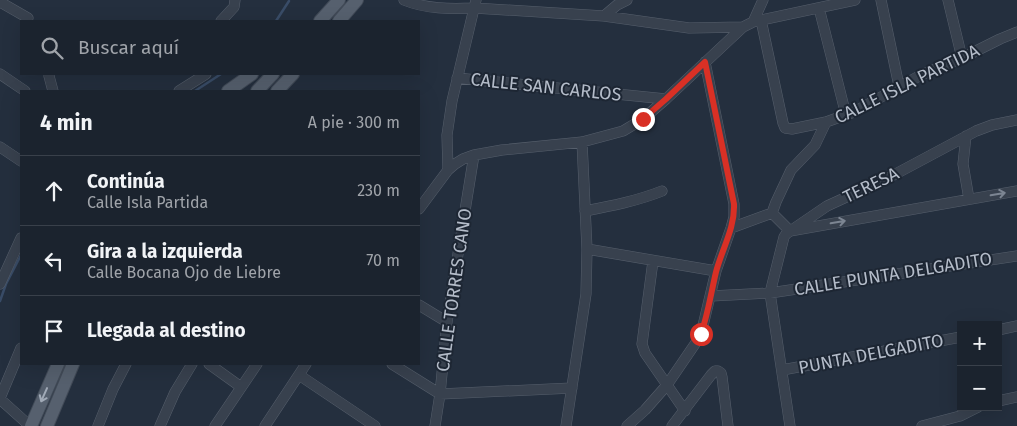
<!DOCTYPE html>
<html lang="es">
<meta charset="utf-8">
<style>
:root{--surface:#1b232e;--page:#282f3a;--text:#f1f3f6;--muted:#a0a4aa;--line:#39404a}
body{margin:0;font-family:"Fira Sans",sans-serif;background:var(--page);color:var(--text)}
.controls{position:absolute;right:15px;bottom:15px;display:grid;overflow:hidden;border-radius:0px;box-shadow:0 5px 20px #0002}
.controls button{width:45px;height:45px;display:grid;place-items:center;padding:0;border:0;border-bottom:1px solid var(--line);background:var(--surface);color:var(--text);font:25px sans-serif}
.stop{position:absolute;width:15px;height:15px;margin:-11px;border:4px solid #d93025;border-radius:50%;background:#fff}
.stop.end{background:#d93025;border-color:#fff;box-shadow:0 1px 5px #0008}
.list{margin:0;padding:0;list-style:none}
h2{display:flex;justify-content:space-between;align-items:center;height:65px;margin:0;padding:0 20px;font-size:21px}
h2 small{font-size:16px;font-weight:400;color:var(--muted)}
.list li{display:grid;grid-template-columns:32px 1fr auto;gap:15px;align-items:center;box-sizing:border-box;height:70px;padding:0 20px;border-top:1px solid var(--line)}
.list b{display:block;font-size:19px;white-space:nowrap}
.list p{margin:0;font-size:16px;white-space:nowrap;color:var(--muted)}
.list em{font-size:16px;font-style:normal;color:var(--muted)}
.icon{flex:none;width:28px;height:28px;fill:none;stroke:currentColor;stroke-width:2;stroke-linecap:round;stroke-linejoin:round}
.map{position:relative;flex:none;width:1017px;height:426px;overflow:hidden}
.search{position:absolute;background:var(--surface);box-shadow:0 5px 20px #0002;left:20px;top:20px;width:400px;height:55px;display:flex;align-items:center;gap:12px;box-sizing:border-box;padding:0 18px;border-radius:0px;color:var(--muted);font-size:19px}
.panel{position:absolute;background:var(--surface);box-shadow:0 5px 20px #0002;left:20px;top:90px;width:400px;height:275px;border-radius:0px}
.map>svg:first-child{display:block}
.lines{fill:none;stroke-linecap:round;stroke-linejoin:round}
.stream{stroke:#394c67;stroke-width:2.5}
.minor-casing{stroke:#565f6c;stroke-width:11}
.major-casing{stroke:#414a57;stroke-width:14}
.minor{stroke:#38414e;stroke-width:10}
.major{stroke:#56606e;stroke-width:12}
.oneway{stroke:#7c8592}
.oneway2{stroke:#a1aab7}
.route{stroke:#d93025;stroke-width:6}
.labels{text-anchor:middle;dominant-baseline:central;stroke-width:4;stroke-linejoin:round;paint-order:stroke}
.street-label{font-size:18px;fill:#b4bcc9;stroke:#1d2633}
</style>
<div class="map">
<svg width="1017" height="426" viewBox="0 0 1017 426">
<rect width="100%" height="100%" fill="#242f3e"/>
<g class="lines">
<path class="stream" d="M276 21 289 1
M195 91 221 74
M0 301 6 284 21 255"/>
<g class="minor-casing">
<path id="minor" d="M404 0C426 9 450 9 474 8L604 16 689 28 743 27
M881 0 899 86
M948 0 962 58
M0 2 28 18
M819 8 846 115
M604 16 617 5 627 0
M761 20 783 123 785 128 792 129 826 122 854 112 921 75 962 58 1000 39 1017 32
M221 21 234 7 235 0
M753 22 763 0
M0 74 25 91
M49 76 53 91
M457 78 666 99
M179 91 206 74
M966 136 963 164 969 199
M0 147 21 161
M448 170 447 135 452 101 476 0
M419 209 448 170 455 164 463 159 474 155 502 150 582 142 623 131 643 119 666 99 743 27 753 22 761 20 855 0
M585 211C611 206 637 201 662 191
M772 213 790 231 1017 191
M772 213 776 202 791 170 815 145 826 122
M731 228 772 213
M587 249 716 271
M653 261 642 344 645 353 685 411
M0 284 21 238
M711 296 770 293 1017 256
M419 305 447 322
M998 330 1017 326
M209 364 241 387
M392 364 440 394 572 388
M782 370 961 337
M299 375 375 426
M0 398 21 348
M0 399 30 426
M998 401 1017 397
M98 426 113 389 126 364
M160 426 175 392 192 364
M215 426 257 364
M265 426 306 364
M435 426 440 394 447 322 474 155
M566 426 586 294 587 249 582 142
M627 426 645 410 667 385 695 344 701 334 716 271 731 228 734 217V204L705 62
M672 426 711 375 715 371H718L721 373 722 377 728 426
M790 426 770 293 784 237 786 234 827 206 888 178 976 131 992 125 1017 120
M922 426 960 416 978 407"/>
</g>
<g class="major-casing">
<path id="major" d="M320 21 339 0
M339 21 357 0
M228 91 252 74
M257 91 273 74
M277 91 293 74
M31 426 58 364
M47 426 73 364"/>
</g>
<use href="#minor" class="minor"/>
<use href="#major" class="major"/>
</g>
<defs><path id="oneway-shaft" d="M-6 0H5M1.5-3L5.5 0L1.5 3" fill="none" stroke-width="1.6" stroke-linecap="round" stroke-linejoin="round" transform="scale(1.25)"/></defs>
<g class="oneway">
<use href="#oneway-shaft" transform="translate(998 194) rotate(-10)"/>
<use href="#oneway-shaft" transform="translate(838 222) rotate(-10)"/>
</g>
<use class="oneway2" href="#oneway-shaft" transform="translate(44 395) rotate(114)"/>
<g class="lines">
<path class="route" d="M643 119 666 99 705 62 734 204C735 228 722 249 716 272 711 293 708 314 701 334"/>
</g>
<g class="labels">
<g class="street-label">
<text transform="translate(907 84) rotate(-26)">CALLE ISLA PARTIDA</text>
<text transform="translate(546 87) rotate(6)">CALLE SAN CARLOS</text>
<text transform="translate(871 185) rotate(-26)">TERESA</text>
<text transform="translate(893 274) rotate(-9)">CALLE PUNTA DELGADITO</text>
<text transform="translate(454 290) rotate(-82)">CALLE TORRES CANO</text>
<text transform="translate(871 354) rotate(-11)">PUNTA DELGADITO</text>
</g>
</g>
</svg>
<div class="controls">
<button>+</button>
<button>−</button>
</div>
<div class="stop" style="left:701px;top:334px"></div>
<div class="stop end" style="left:643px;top:119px"></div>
<div class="search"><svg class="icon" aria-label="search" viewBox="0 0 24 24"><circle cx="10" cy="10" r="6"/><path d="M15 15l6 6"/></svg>Buscar aquí</div>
<section class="panel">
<h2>4 min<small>A pie · 300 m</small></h2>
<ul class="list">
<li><svg class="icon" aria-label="ahead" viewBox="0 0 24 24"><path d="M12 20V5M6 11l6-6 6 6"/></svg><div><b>Continúa</b><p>Calle Isla Partida</p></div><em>230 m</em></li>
<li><svg class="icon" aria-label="left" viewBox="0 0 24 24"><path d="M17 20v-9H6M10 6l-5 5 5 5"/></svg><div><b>Gira a la izquierda</b><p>Calle Bocana Ojo de Liebre</p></div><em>70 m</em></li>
<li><svg class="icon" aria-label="arrive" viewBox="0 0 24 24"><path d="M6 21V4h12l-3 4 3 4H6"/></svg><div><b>Llegada al destino</b></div></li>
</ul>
</section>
</div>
